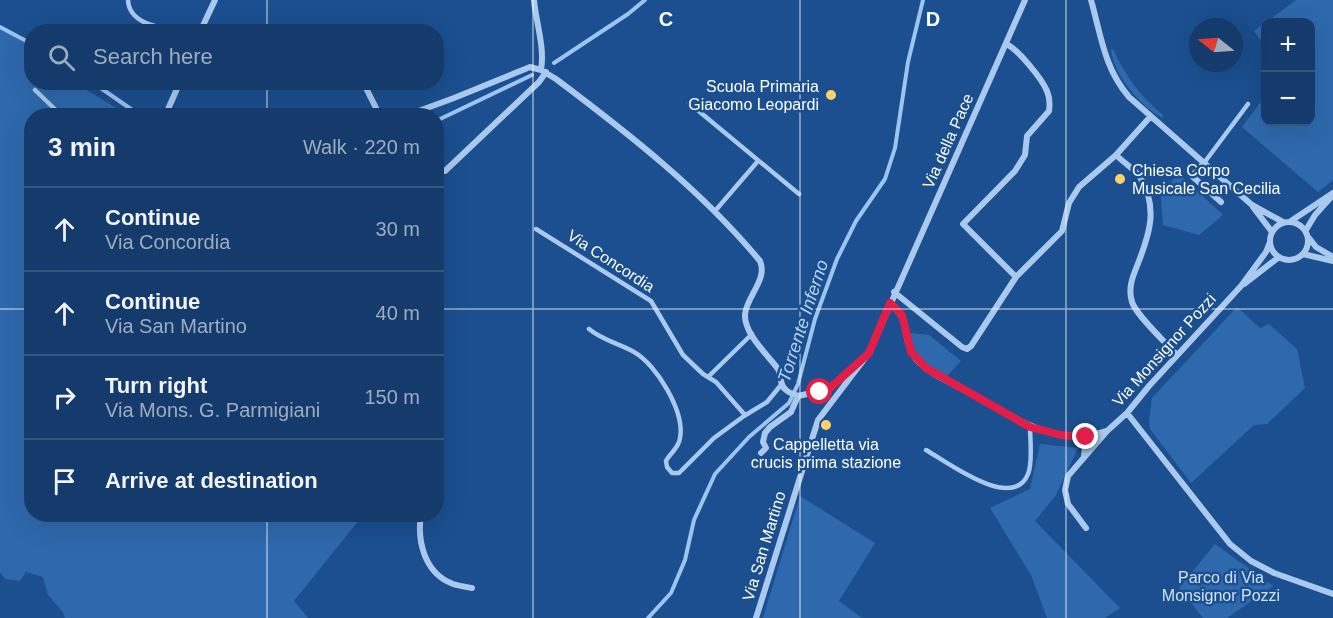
<!DOCTYPE html>
<meta charset="utf-8">
<style>
:root{--surface:#143b6b;--page:#214673;--text:#f1f3f6;--muted:#9dadc1;--line:#33557e}
body{margin:0;font-family:Arial,sans-serif;background:var(--page);color:var(--text)}
.controls{position:absolute;right:18px;top:18px;display:grid;overflow:hidden;border-radius:12px;box-shadow:0 6px 24px #0002}
.controls button{width:54px;height:54px;display:grid;place-items:center;padding:0;border:0;border-bottom:2px solid var(--line);background:var(--surface);color:var(--text);font:30px sans-serif}
.compass{position:absolute;left:1189px;top:18px;width:54px;height:54px;border-radius:50%;background:var(--surface);box-shadow:0 6px 24px #0002;rotate:287deg}
.stop{position:absolute;width:18px;height:18px;margin:-14px;border:4px solid #e11d48;border-radius:50%;background:#fff}
.stop.end{background:#e11d48;border-color:#fff;box-shadow:0 2px 6px #0008}
.list{margin:0;padding:0;list-style:none}
h2{display:flex;justify-content:space-between;align-items:center;height:78px;margin:0;padding:0 24px;font-size:26px}
h2 small{font-size:20px;font-weight:400;color:var(--muted)}
.list li{display:grid;grid-template-columns:39px 1fr auto;gap:18px;align-items:center;box-sizing:border-box;height:84px;padding:0 24px;border-top:2px solid var(--line)}
.list b{display:block;font-size:22px;white-space:nowrap}
.list p{margin:0;font-size:20px;white-space:nowrap;color:var(--muted)}
.list em{font-size:20px;font-style:normal;color:var(--muted)}
.icon{flex:none;width:33px;height:33px;fill:none;stroke:currentColor;stroke-width:2;stroke-linecap:round;stroke-linejoin:round}
.map{position:relative;flex:none;width:1333px;height:618px;overflow:hidden}
.search{position:absolute;background:var(--surface);box-shadow:0 6px 24px #0002;left:24px;top:24px;width:420px;height:66px;display:flex;align-items:center;gap:15px;box-sizing:border-box;padding:0 21px;border-radius:24px;color:var(--muted);font-size:22px}
.panel{position:absolute;background:var(--surface);box-shadow:0 6px 24px #0002;left:24px;top:108px;width:420px;height:414px;border-radius:24px}
.map>svg:first-child{display:block}
.green{fill:#2e69ad}
.lines{fill:none;stroke-linecap:round;stroke-linejoin:round}
.stream{stroke:#9cc4f0;stroke-width:4}
.service{stroke:#a9c9ee;stroke-width:4.5}
.minor{stroke:#a9c9ee;stroke-width:6}
.route{stroke:#e11d48;stroke-width:8}
.grid{fill:none;stroke:#fff;stroke-width:1.5;stroke-opacity:0.55}
.poi-dot{fill:#ffd166;stroke:#1b4f8f;stroke-width:2}
.labels{text-anchor:middle;dominant-baseline:central;stroke-width:5;stroke-linejoin:round;paint-order:stroke}
.poi-label{font-size:16px;fill:#fff;stroke:#1b4f8f;text-anchor:end}
.street-label{font-size:16px;fill:#fff;stroke:#1b4f8f}
.park-label{font-size:16px;fill:#cfe3fa;stroke:#1b4f8f}
.water-label{font-size:18px;font-style:italic;fill:#b5d3f5;stroke:#1b4f8f}
.grid-label{font-size:20px;text-anchor:middle;font-weight:bold;fill:#fff;stroke:#1b4f8f;stroke-width:5;stroke-linejoin:round;paint-order:stroke}
</style>
<div class="map">
<svg width="1333" height="618" viewBox="0 0 1333 618">
<rect width="100%" height="100%" fill="#1b4f8f"/>
<path class="green" d="M1296 0H1333V180L1318 192 1242 127 1265 96 1266 122H1310V22H1266L1265 46 1254 31Z
M0 27 31 44 32 82 75 83 128 115 32 116V514H234L236 520 255 514 363 515 294 601 308 618H65L62 611 48 595 43 577 26 572 20 581 5 579 0 572Z
M1111 49H1113C1125 76 1140 96 1163 115L1162 118C1140 106 1113 74 1111 49Z
M1179 174 1223 215 1199 235 1163 225 1160 186 1166 187Z
M1237 307 1260 328 1269 324 1297 349 1305 388 1267 424 1254 425 1191 483 1150 429 1149 421 1152 398Z
M912 333 929 335 961 361 948 375C918 364 919 364 906 335Z
M1040 444 1078 448 1056 495 1035 521 1120 608 1105 618H1047L1031 575 990 508 1030 489Z
M800 496 875 543 839 601 862 618H763Z
M1215 544 1273 586 1227 618H1203L1179 588Z"/>
<g class="lines">
<path class="stream" d="M0 27 32 44
M554 63 628 14 645 0
M92 82 141 116
M436 121 532 75
M648 618 671 593 685 560 694 520 715 474 749 437 789 403 798 384 815 319 837 259 856 221 885 179 895 148 908 62 923 0"/>
<path class="service" d="M128 0C129 25 162 28 182 32
M35 90 62 116
M689 103 799 194
M1204 163 1248 104
M715 211 758 161
M536 229 651 301 683 355 703 374 716 382 745 415
M589 329C602 340 620 344 634 352 657 365 685 412 680 438 679 448 670 453 666 461L667 467 672 473H679L714 438 744 416 767 402 781 385
M709 376 752 334
M926 450C947 462 1013 512 1028 474 1033 463 1030 439 1030 427"/>
<path class="minor" d="M534 0C536 23 545 47 541 70
M1091 0C1101 35 1104 68 1129 97L1252 205 1283 222
M200 32 215 0
M1006 44C1018 49 1042 79 1047 91 1050 98 1050 104 1049 111L1027 136 1025 155 1015 171 963 224 1016 277
M363 82 380 116
M165 116 180 82
M405 116 454 98 530 67 541 70 556 79C628 133 702 191 760 261 768 279 747 296 745 314 744 334 767 354 778 369 782 376 779 385 786 390 789 393 794 394 798 396
M1116 155C1123 162 1134 169 1140 177 1159 208 1149 236 1137 266 1132 278 1128 289 1132 302 1136 315 1167 344 1177 355
M1204 163 1192 176 1221 202
M436 170 445 171 539 82 546 72
M1253 207 1272 232
M1291 221 1333 193
M1270 241a19 19 0 1 1 38 0a19 19 0 1 1-38 0Z
M1306 230 1315 215 1333 195
M1309 238 1316 247 1333 257
M1303 254 1333 261
M1244 284 1279 257
M894 292 962 347 967 349 971 346 1016 277 1062 231 1069 203 1079 187 1116 155 1150 117
M890 303C911 317 901 341 916 359 928 373 950 382 966 391 1010 415 1054 449 1106 431
M1127 413 1230 544 1251 561 1274 573 1333 594
M1079 437 1085 446 1084 456
M761 453 766 448 763 442 765 433 770 427 791 412 798 396 829 389 859 364
M421 514C417 541 424 573 453 584 459 586 466 587 472 588
M1086 528 1068 504 1065 490 1068 476 1107 431 1127 413 1149 386 1241 286 1266 252 1270 242
M756 618 818 420 869 353 1025 0"/>
</g>
<g class="lines">
<path class="route" d="M820 392 829 389 869 353 890 303 902 315 911 352 926 368 1030 427 1061 435 1086 437"/>
</g>
<path class="grid" d="M267 0V32M533 0V618M800 0V618M1066 0V618M267 82V116M0 309H32M436 309H1333M267 514V618"/>
<g class="poi-dot">
<circle cx="831" cy="95" r="6"/>
<circle cx="1120" cy="179" r="6"/>
<circle cx="826" cy="425" r="6"/>
</g>
<g class="labels">
<g class="poi-label">
<text x="819" y="86">Scuola Primaria<tspan x="819" dy="18">Giacomo Leopardi</tspan></text>
<text x="1132" y="170" text-anchor="start">Chiesa Corpo<tspan x="1132" dy="18">Musicale San Cecilia</tspan></text>
<text x="826" y="444" text-anchor="middle">Cappelletta via<tspan x="826" dy="18">crucis prima stazione</tspan></text>
</g>
<g class="street-label">
<text transform="translate(948 141) rotate(-66)">Via della Pace</text>
<text transform="translate(611 261) rotate(33)">Via Concordia</text>
<text transform="translate(1164 350) rotate(-48)">Via Monsignor Pozzi</text>
<text transform="translate(764 546) rotate(-73)">Via San Martino</text>
</g>
<g class="park-label">
<text x="1221" y="577">Parco di Via<tspan x="1221" dy="18">Monsignor Pozzi</tspan></text>
</g>
<g class="water-label">
<text transform="translate(803 321) rotate(-72)">Torrente Inferno</text>
</g>
</g>
<g class="grid-label">
<text x="666" y="26">C</text>
<text x="933" y="26">D</text>
</g>
</svg>
<div class="controls">
<button>+</button>
<button>−</button>
</div>
<svg class="compass" viewBox="-18 -18 36 36"><path d="M0-13l5 13h-10z" fill="#e53935"/><path d="M0 13l5-13h-10z" fill="#9dadc1"/></svg>
<div class="stop" style="left:820px;top:392px"></div>
<div class="stop end" style="left:1086px;top:437px"></div>
<div class="search"><svg class="icon" aria-label="search" viewBox="0 0 24 24"><circle cx="10" cy="10" r="6"/><path d="M15 15l6 6"/></svg>Search here</div>
<section class="panel">
<h2>3 min<small>Walk · 220 m</small></h2>
<ul class="list">
<li><svg class="icon" aria-label="ahead" viewBox="0 0 24 24"><path d="M12 20V5M6 11l6-6 6 6"/></svg><div><b>Continue</b><p>Via Concordia</p></div><em>30 m</em></li>
<li><svg class="icon" aria-label="ahead" viewBox="0 0 24 24"><path d="M12 20V5M6 11l6-6 6 6"/></svg><div><b>Continue</b><p>Via San Martino</p></div><em>40 m</em></li>
<li><svg class="icon" aria-label="right" viewBox="0 0 24 24"><path d="M7 20v-9h11M14 6l5 5-5 5"/></svg><div><b>Turn right</b><p>Via Mons. G. Parmigiani</p></div><em>150 m</em></li>
<li><svg class="icon" aria-label="arrive" viewBox="0 0 24 24"><path d="M6 21V4h12l-3 4 3 4H6"/></svg><div><b>Arrive at destination</b></div></li>
</ul>
</section>
</div>
